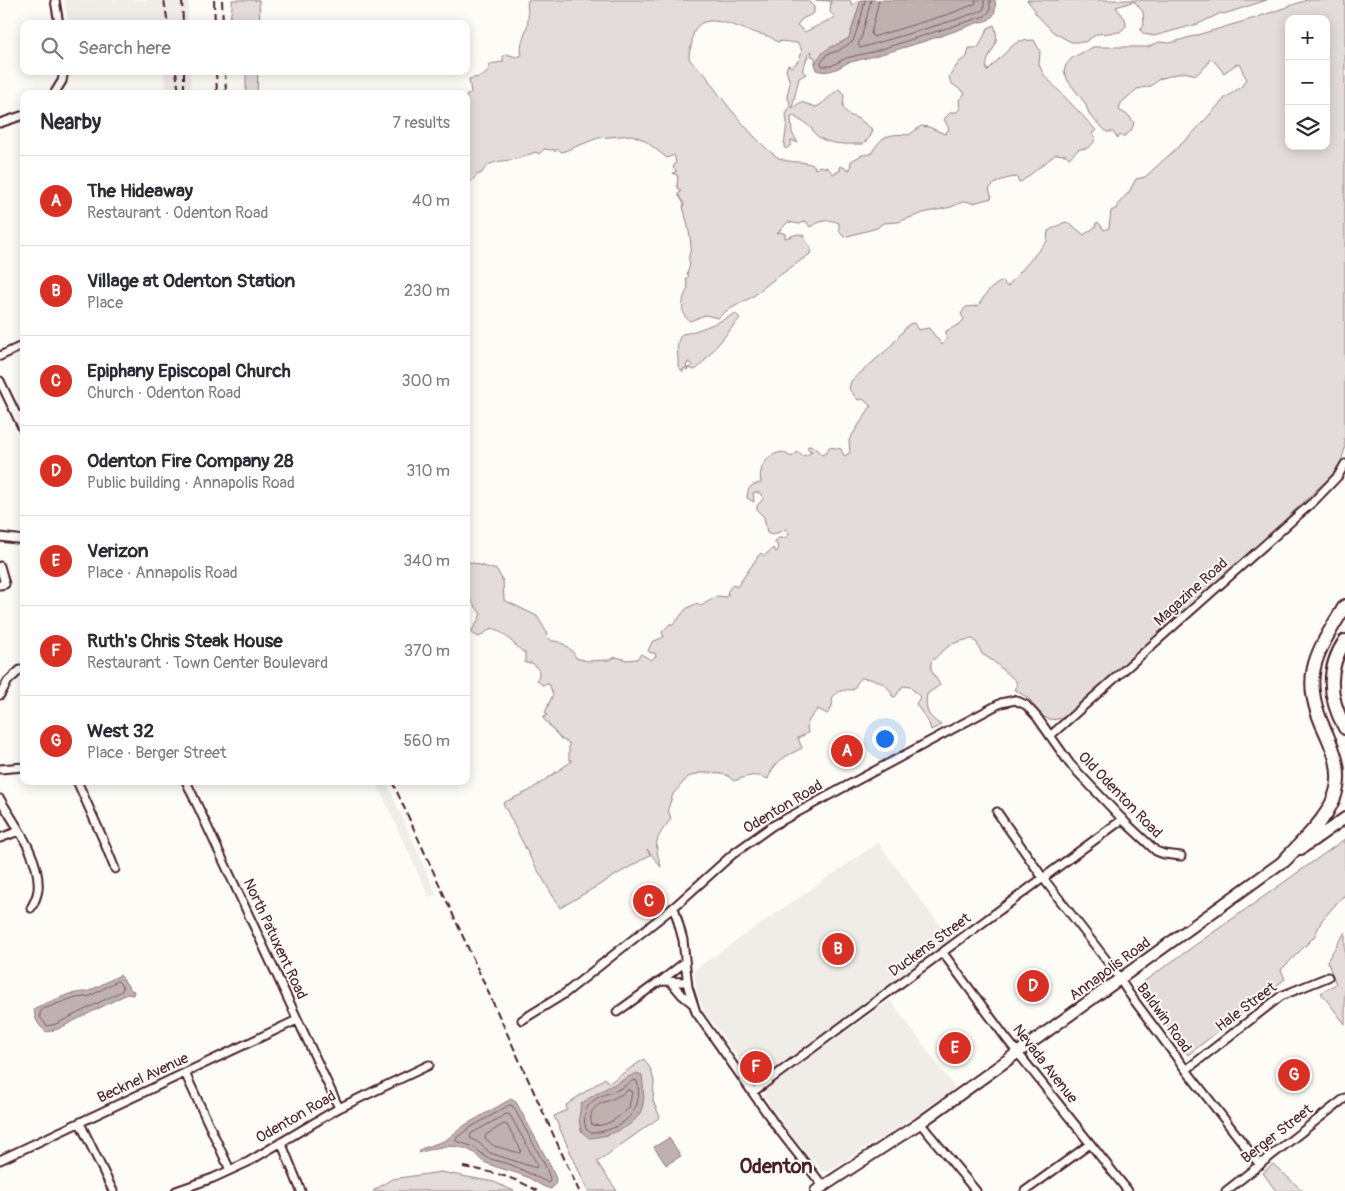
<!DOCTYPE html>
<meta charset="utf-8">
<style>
:root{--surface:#fff;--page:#f7f7f7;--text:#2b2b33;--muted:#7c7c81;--line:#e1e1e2;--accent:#d93025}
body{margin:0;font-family:Pangolin,sans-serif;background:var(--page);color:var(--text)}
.controls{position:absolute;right:15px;top:15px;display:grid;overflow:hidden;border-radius:10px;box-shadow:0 2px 12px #0003}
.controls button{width:45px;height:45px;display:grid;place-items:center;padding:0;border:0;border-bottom:1px solid var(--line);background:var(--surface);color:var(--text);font:25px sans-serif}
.you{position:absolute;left:884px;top:738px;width:18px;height:18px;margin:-12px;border:4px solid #fff;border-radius:50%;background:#1a73e8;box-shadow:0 0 0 8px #1a73e833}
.badge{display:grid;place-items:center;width:32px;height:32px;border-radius:50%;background:var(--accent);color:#fff;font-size:16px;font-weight:700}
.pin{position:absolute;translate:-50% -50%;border:2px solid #fff;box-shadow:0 1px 5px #0006}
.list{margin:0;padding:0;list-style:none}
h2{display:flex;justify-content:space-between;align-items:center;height:65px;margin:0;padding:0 20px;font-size:21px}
h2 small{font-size:16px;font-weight:400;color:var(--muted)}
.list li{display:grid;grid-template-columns:32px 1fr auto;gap:15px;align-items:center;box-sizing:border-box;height:90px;padding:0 20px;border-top:1px solid var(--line)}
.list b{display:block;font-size:19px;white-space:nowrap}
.list p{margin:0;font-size:16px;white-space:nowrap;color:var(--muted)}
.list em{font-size:16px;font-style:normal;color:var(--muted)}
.icon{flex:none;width:28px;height:28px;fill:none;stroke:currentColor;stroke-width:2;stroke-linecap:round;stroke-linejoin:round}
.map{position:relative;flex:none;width:1345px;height:1191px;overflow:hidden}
.search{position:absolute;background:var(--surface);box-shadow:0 2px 12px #0003;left:20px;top:20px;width:450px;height:55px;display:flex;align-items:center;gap:12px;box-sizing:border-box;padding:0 18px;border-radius:10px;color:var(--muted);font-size:19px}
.panel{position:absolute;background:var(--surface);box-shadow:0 2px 12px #0003;left:20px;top:90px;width:450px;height:695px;border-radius:10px}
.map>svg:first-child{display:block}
.built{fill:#f0ece8}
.green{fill:#e3dcda;stroke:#967e82;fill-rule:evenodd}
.water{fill:#c0b1b1;stroke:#91777b}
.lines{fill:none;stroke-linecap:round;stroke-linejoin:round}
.shore{stroke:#795961;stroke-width:1}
.street-casing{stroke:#4a1f2b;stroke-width:11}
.secondary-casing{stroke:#4a1f2b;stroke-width:14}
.highway-casing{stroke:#4a1f2b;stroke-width:16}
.street{stroke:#fdfcf7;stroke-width:7}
.secondary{stroke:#fdfcf7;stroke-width:10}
.highway{stroke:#fdfcf7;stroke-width:12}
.rail{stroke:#4a1f2b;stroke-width:2;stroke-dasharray:8 4;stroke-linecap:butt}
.labels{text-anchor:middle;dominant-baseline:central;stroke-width:4;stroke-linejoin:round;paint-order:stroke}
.street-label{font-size:15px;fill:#4a1f2b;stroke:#fdfcf7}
.district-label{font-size:20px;font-weight:bold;fill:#4a1f2b;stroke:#fdfcf7}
</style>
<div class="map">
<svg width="1345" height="1191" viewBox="0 0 1345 1191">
<rect width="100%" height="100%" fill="#fdfcf7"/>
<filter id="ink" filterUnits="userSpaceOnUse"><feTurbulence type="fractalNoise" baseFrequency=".02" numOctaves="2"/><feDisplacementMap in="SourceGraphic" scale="10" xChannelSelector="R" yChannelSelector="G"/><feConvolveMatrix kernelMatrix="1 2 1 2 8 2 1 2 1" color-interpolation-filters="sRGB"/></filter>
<g filter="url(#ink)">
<path class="built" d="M64 0H188V24H69Z
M164 71H190L191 94H167Z
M376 781H386L436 894 429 897Z
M878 843 950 939 761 1079H755L705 1013 697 993 694 970Z
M890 1000 955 1088 916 1116 827 1172 821 1170 788 1131 765 1098V1090Z"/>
<path class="green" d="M232 0H259L260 24H231C229 15 233 9 232 0Z
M528 0H807L814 7V13L802 19 797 25 805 32 835 17 830 12 831 1 815 0H850L852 5 861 0 849 38C836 46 822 50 815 64V57L811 56 812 51 809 53 802 71 806 74 799 78 792 108 801 102 816 107C825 103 830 95 839 89L844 94 843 108 849 115 859 119 873 130 870 137 863 144C847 144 827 146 815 134 814 132 813 130 811 128 807 123 799 121 794 116L791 117 792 133 798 143 791 140V145L786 149 784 147 787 122 786 116 790 103 787 96 790 83 786 70 788 65 792 67 799 60 802 51 798 43C790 43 785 40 777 42 770 35 762 35 753 32 733 26 694 6 692 42 692 47 687 54 690 60 693 65 700 68 704 73 707 76 709 81 712 85 724 102 762 149 779 158 790 164 805 160 815 166L814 168 816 169 819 166 828 168 833 174 841 170 839 168 840 166 850 170 851 161 862 155 871 154C881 136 889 133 909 135L921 126 929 127 945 134 949 129 944 119 951 112H957L960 108 959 100 965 93 951 83 949 77 959 62 967 57 969 48H978L988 28 994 25C1003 49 984 51 987 71L1012 46 1019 41 1034 40 1040 51 1039 65 1044 75 1096 130 1092 134 1096 138C1091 147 1089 149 1079 149L1069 158 1066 155 1056 154 1021 182 1018 181 1017 177C1006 178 997 180 989 189L992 198 973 203 965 201 951 207 923 213 898 222 883 223 877 228 844 237 839 231V223C829 218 820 221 810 227L806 221 800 224 788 222 777 233 781 232 785 234V238L798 234 803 235 811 248 810 254 773 280 752 297 726 311 718 318 705 315 690 321C679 315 682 298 688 288L686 279 689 276 687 274 690 264C687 257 690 254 691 248 691 237 686 217 683 207L684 204 678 194 681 192 677 186 678 176 673 173 677 171 673 168 676 162 674 155 667 158 644 140 632 135 598 138 562 152 557 149 555 152 553 149 551 150 544 149 539 154 536 152C529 154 522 158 516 159 503 162 489 159 482 173L477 175 466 187V96L471 93 469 79C481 76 487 78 490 64L503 62V57L506 54 517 57 522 55C518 43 528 32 528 20 529 13 526 7 528 0Z
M1027 0H1267L1224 14 1221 13 1198 24 1154 36 1144 34 1140 30 1144 25 1143 12 1135 2H1132L1116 7 1125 19 1126 26 1120 32 1097 34 1085 42H1071L1053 32 1035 13V10Z
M1307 0H1345V448L1340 465 1329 478 1253 550 1098 688C1088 700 1064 726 1046 718 1041 715 1035 709 1031 706L1032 702 1028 698 1014 689 1017 685 1016 681 993 661 982 654 977 643 973 639C951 641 946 648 931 662V670L940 685 927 694C925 710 927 716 941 725L931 730 929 723 916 704 920 697 910 687 903 686 895 697 892 696C888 681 873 679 860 678L853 690C843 689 838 691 832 698 834 705 831 709 827 714L818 709C811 717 805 722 808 733L798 738 802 748C785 757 775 760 768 779 756 773 747 776 734 781L727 775 714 773H700L688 777 673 794 668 809 671 819C654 840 654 842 661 867L647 849 650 855 560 908 530 857 503 803 529 791 572 761 569 759V743L561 739 543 718 547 715 545 713 553 694 549 684 542 685 537 680C541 672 539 669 532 663H525V653C513 645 505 632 492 628L479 637 471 633C473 626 479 622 481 614L466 594V561L497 570 503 581 504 600 537 616 547 633 546 635 552 641C562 641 572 648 576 658L588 661 609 660 616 657 627 660 637 659 641 654 651 660 656 656 655 653H651L648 651 652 642 664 637 662 632 671 623 672 625 674 624 686 609 697 603 701 606 717 596 725 597 729 595 727 593 729 589 733 585 737 587 739 584 759 555 761 553 764 556 773 548 776 552 778 550 777 544 774 542 779 538H785L789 534 787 529 772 535 767 533 764 517 757 510V506L763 499 761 494 757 492 753 493 754 502 747 498C748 487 750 485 761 483 758 467 767 454 783 452L791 457 798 452 802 456 809 454 812 451 808 450V446L814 447 822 455 827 452 829 447 841 449 844 456 850 453 849 440 871 406 863 399 858 400 849 389 851 381 889 348 909 324 914 323 918 330 929 328 942 345 948 336 946 334V331L960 324 964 319 961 314 966 307 978 306C986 294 989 287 1003 281L1007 287 1047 241 1048 231 1065 222 1071 224 1084 235 1095 227 1096 225 1095 224 1098 222 1104 230 1109 228 1111 211 1117 208V205L1129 192 1136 179 1145 177 1167 157 1191 135 1225 98 1242 86 1247 79 1243 73 1242 67 1240 64 1235 65 1224 73 1214 61 1210 59 1207 65 1196 75 1184 72 1159 79 1151 86 1137 89 1121 103 1119 110 1129 116 1134 123 1131 131 1123 137 1120 135 1118 138 1113 132H1107L1090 116 1085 103 1068 81 1064 71 1066 65 1072 58 1093 47H1148L1159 42 1170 43 1255 18ZM1289 19H1326V146H1289Z
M246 71H258L257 94H246Z
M735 313 740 318 700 366 695 370 688 368 693 365 688 362 686 367 688 369 687 370 684 368 683 372 678 366C679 355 674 344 682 334 690 334 731 318 735 313Z
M1345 839V896L1342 897 1322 920 1314 937 1281 970 1285 979 1188 1055 1139 985Z
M1345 932V1024L1321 993 1336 984 1327 961Z
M644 1059 651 1070 654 1081 653 1101 660 1117 597 1162 617 1191H588L554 1116 567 1110 566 1105 605 1078 609 1083Z
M1273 1164 1303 1191H1276L1263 1173Z
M441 1172 494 1182 514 1191H373L392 1179Z"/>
<path class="water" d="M861 0H995C996 7 996 13 991 18 987 22 982 21 977 23 935 39 891 52 847 63 837 69 829 74 816 70L815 64C824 46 833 48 849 38Z
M120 975 131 990 134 991 133 995 127 994 58 1029 47 1032C39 1027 35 1020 34 1010L37 1007 69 994 89 991Z
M636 1073 642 1075C643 1086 646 1103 640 1113 631 1129 606 1137 589 1138L581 1131 579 1118 581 1104C598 1091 617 1083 636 1073Z
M511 1099 516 1102 550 1165 556 1179 555 1185 551 1189C542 1187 535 1181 527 1177 514 1171 499 1169 486 1163 480 1161 477 1154 471 1151 454 1142 435 1148 418 1153L421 1149 446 1140 465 1125Z
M669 1138 681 1156 666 1165 654 1147Z"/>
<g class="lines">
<path class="shore" d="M865 0 861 18 853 41 838 51 827 54 821 63 822 66H831L846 58 872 52 985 16 990 11V0
M871 0 862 35 858 45 860 48 955 20 983 10 984 8V0
M879 0 871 34 873 37 952 13 975 4 976 0
M118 981 123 987 122 991 56 1024 47 1026 40 1017V1012L43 1009 70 999 90 996Z
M634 1080 637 1081C645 1112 621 1131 591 1133L586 1129C580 1106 593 1098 612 1092 620 1090 627 1084 634 1080Z
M628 1090 632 1092 629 1108C619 1117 606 1128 592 1125 586 1104 604 1104 618 1096 621 1095 625 1092 628 1090Z
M510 1105 513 1106 546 1167 550 1179 549 1183 512 1165 487 1158 474 1147 456 1141V1138L468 1129Z
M507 1114 510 1115 537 1164 536 1168 490 1153 478 1142 470 1138 471 1134Z
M504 1124 507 1125 521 1150 520 1153 494 1146 485 1138 486 1135Z"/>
<g class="street-casing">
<path id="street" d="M55 0 59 24
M54 94 62 81 64 71
M0 123 24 115
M0 356 24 345
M0 381 24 431
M17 417 24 414
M0 537 24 540
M0 566 5 584 0 585
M0 695 8 681 20 670
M1050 736 1314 501 1338 476 1345 464
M0 769 24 767
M77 781 103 839 115 869
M186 781 339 1108
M0 799C15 825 41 858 38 890 37 896 34 903 31 908
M997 812 1043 878 1114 970 1128 992 1186 1070 1260 1165
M0 838 19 831
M674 907 683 940 688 987 696 1012 776 1126 823 1186
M943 953 1006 1038 1128 1191
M661 981 685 962
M671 982 682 995 692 1003
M617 1012 657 983 661 981 687 982
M522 1020 564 994 674 907 733 854 772 826 1001 703 1015 700 1026 705 1037 717 1070 764 1126 823 1156 851 1164 854 1181 856
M1186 1070 1281 996 1328 977
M185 1073 230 1170
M753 1092 1123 819
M80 1123 113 1191
M920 1123 976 1191
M281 1142 301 1191
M0 1160 297 1020
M176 1191 213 1178 248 1162 339 1108 429 1065
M1025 1191 1090 1144
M1226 1191 1345 1098"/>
</g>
<g class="secondary-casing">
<path id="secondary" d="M1301 849 1345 818
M816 1191 920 1123 1289 857"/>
</g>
<g class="highway-casing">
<path id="highway" d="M1345 641C1326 669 1329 699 1345 728
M1284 861C1303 840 1331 817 1337 788 1341 768 1334 751 1326 733 1299 677 1315 655 1345 606"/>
</g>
<use href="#street" class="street"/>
<use href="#secondary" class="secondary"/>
<use href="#highway" class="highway"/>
<path class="rail" d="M164 0 168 24
M182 0 183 24
M214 0 215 24
M222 0 223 24
M176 71 179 94
M184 71V91
M216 71 217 94
M225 71 226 94
M392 781 579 1191
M463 1167C489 1171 515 1177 537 1191"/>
</g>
</g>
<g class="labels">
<g class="street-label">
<text transform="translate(1191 592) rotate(-42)">Magazine Road</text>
<text transform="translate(1120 795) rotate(46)">Old Odenton Road</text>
<text transform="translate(783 807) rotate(-31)">Odenton Road</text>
<text transform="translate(275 939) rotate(65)">North Patuxent Road</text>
<text transform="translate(930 945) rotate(-36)">Duckens Street</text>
<text transform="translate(1110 969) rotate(-36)">Annapolis Road</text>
<text transform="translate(1246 1007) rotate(-37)">Hale Street</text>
<text transform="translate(1164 1018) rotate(54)">Baldwin Road</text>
<text transform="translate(1045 1064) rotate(52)">Nevada Avenue</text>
<text transform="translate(143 1078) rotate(-25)">Becknel Avenue</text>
<text transform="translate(296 1117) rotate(-30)">Odenton Road</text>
<text transform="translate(1277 1134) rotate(-38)">Berger Street</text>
</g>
<g class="district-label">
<text x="776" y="1166">Odenton</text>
</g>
</g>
</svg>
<div class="controls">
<button>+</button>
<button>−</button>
<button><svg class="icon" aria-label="layers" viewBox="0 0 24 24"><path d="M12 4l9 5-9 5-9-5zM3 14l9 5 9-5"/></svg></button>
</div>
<div class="you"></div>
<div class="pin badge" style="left:847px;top:751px">A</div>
<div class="pin badge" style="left:838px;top:949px">B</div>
<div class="pin badge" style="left:649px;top:901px">C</div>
<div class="pin badge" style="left:1033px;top:986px">D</div>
<div class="pin badge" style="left:955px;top:1048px">E</div>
<div class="pin badge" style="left:756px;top:1067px">F</div>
<div class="pin badge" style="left:1294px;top:1075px">G</div>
<div class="search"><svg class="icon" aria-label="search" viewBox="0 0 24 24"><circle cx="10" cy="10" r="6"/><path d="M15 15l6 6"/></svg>Search here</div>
<section class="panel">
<h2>Nearby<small>7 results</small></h2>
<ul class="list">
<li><span class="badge">A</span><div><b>The Hideaway</b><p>Restaurant · Odenton Road</p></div><em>40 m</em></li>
<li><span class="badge">B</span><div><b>Village at Odenton Station</b><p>Place</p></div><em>230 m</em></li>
<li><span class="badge">C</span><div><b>Epiphany Episcopal Church</b><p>Church · Odenton Road</p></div><em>300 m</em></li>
<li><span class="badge">D</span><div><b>Odenton Fire Company 28</b><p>Public building · Annapolis Road</p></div><em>310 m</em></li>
<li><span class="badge">E</span><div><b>Verizon</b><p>Place · Annapolis Road</p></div><em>340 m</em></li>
<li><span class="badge">F</span><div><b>Ruth's Chris Steak House</b><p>Restaurant · Town Center Boulevard</p></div><em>370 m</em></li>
<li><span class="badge">G</span><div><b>West 32</b><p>Place · Berger Street</p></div><em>560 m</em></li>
</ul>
</section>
</div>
